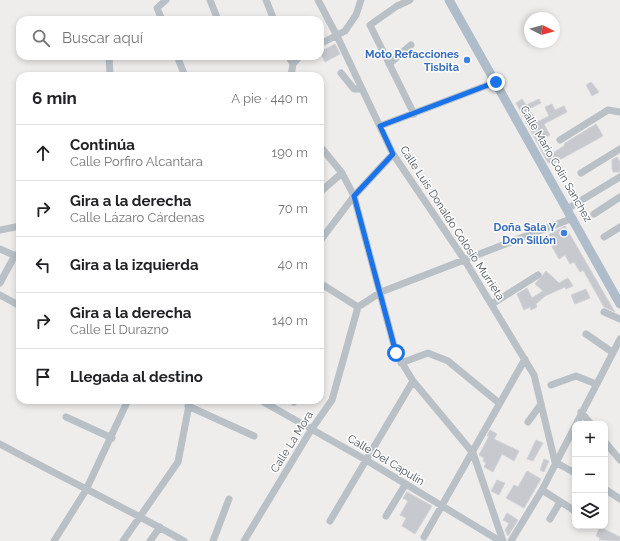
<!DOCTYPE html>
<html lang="es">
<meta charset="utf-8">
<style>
:root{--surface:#fff;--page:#f6f6f6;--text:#202124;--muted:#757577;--line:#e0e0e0}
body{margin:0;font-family:Raleway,sans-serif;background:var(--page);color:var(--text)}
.controls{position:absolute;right:12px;bottom:12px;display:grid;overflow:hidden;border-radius:8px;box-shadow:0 2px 6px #0003}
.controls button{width:36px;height:36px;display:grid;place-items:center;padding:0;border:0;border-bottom:1px solid var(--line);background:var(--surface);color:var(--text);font:20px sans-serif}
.compass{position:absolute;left:524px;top:12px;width:36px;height:36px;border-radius:50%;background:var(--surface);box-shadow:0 2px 6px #0003;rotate:96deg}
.stop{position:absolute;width:12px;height:12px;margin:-9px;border:3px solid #1a73e8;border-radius:50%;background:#fff}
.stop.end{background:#1a73e8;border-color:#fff;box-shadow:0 1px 4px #0008}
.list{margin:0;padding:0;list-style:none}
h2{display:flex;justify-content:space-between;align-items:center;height:52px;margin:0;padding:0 16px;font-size:17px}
h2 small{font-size:13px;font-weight:400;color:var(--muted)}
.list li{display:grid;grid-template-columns:26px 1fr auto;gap:12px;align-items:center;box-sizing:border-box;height:56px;padding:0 16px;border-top:1px solid var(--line)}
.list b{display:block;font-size:15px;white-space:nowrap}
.list p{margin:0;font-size:13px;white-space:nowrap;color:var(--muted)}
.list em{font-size:13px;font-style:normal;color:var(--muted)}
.icon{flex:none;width:22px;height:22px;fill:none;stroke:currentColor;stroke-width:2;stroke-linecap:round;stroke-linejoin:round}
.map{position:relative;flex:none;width:620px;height:541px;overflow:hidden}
.search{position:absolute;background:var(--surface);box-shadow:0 2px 6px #0003;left:16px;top:16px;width:308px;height:44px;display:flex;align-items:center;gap:10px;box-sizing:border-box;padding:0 14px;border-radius:12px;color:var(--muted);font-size:15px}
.panel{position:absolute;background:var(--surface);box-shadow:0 2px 6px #0003;left:16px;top:72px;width:308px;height:332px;border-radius:12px}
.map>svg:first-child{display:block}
.building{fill:#c7c9cf;stroke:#d1d3d7}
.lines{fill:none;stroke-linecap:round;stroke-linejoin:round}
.minor{stroke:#b9c1c7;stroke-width:7}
.major{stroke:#aebdc9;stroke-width:9}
.route{stroke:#1a73e8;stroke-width:5}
.shop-dot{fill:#3f7fe0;stroke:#fff;stroke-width:1.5}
.labels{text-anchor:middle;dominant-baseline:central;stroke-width:3;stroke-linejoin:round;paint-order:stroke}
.shop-label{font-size:11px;font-weight:bold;fill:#366cbe;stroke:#fff;text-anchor:end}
.street-label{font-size:11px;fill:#475057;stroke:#fff}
</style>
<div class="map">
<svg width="620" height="541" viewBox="0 0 620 541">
<rect width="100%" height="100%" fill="#efecec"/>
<path class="building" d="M335 44 340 54 325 62 320 52Z
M591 82 599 92 592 96 586 85Z
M522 99 526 105 539 99 541 103 529 109 537 122 549 116 545 107 552 104 555 110 564 106 567 112 544 124 550 135 545 138 553 153 564 146 565 143 596 124 603 136 554 163 553 161 548 163 516 103Z
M617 157 620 162V172H613L612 168V160Z
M565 226 609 302 615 312 604 307 583 270 580 272 574 262 570 264 565 255 559 259 546 236Z
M546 271 559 283 568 278 573 286 566 289 565 287 545 296 536 304 537 307 531 310 530 307 524 310 517 294 527 288 532 298 543 291 535 284Z
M586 289 590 298 575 304 571 295Z
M490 430 497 434 494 439 519 451 514 461 502 454 493 472 484 467 486 463 483 461 484 458 479 455 489 436H487Z
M536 440 543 443 533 461 527 459Z
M544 459 549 461 544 472 540 470Z
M527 471 541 479 524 508 506 498 514 485 518 487Z
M497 480 505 483 499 495 491 491Z
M407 492 432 506 415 534 402 526 406 518 400 515 408 501 403 498Z
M507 513 518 520 508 536 505 530 509 523 503 520Z
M600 527 620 537V541L599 540 600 538 596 536Z"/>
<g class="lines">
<path class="minor" d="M210 0 218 20
M266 0 274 20
M318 0 337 36 393 154 464 259 534 375 555 462 575 473
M410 0 397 6 370 25 414 114
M162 20 157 8 166 0
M320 44 345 31 356 15 361 0
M109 56 110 76
M177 56 185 76
M288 56 293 64
M389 64 411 45
M341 73 354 89H361
M291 76 293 64 300 56
M380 126 496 82
M560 140 608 110 620 112
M320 146 342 173 354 196 396 353 413 381 473 453 503 541
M581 173 620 149
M320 192 342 173
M567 209 620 177
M594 214 620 197
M0 230 20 226
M604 237 620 227
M320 241 354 196 393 154
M0 249 20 258
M0 283 15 255
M320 283 358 307
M0 295 20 306
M492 304 538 275
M604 312 620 319
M586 334 612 352
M401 363 428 353 448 361 499 403
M551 385 576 376 596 384
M260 400 366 460 500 541
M292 400 294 402
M188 406 254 436
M581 412 591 424
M66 417 112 438
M528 422 541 404
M605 442 620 460
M0 444C61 477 124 507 184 541
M605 489 620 499
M542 490 575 511
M386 516 405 485
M550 519 560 502
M330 521 413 381
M424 537 525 359
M54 541 86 490 128 400
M123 541 178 462 190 400
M150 541 160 527
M213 541 229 499
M244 541 311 430 332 400 358 307 381 292 573 218
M511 541 542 490 620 339"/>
<path class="major" d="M449 0 620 304"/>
</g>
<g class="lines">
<path class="route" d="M396 353 354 196 393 154 380 126 496 82"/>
</g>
<g class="shop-dot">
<circle cx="467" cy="60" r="4"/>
<circle cx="564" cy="233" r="4"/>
</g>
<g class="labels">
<g class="shop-label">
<text x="459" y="54">Moto Refacciones<tspan x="459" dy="13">Tisbita</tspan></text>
<text x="556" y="227">Doña Sala Y<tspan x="556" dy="13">Don Sillón</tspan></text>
</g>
<g class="street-label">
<text transform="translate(556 164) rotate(60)">Calle Mario Colin Sanchez</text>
<text transform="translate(452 223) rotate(57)">Calle Luis Donaldo Colosio Murrieta</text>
<text transform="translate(292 442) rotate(-58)">Calle La Mora</text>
<text transform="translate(386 460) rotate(31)">Calle Del Capulín</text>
</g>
</g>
</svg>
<div class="controls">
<button>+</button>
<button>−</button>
<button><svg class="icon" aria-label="layers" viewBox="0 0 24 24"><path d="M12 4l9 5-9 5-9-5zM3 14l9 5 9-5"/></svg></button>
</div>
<svg class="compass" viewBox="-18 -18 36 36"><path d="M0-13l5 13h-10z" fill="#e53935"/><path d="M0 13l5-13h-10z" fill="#757577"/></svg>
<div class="stop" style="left:396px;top:353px"></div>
<div class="stop end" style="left:496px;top:82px"></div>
<div class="search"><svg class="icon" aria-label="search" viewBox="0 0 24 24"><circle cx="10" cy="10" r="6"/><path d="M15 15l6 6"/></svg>Buscar aquí</div>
<section class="panel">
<h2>6 min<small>A pie · 440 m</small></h2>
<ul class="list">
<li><svg class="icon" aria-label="ahead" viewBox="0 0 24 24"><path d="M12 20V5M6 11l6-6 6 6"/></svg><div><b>Continúa</b><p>Calle Porfiro Alcantara</p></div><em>190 m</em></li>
<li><svg class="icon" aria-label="right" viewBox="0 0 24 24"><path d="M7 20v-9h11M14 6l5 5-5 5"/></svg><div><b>Gira a la derecha</b><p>Calle Lázaro Cárdenas</p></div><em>70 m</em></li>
<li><svg class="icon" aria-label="left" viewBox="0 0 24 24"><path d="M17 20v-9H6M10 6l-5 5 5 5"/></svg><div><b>Gira a la izquierda</b></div><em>40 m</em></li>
<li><svg class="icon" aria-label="right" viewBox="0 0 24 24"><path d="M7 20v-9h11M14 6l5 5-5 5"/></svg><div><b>Gira a la derecha</b><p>Calle El Durazno</p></div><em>140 m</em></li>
<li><svg class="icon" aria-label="arrive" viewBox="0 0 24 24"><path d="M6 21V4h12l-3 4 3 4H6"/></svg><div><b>Llegada al destino</b></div></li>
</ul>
</section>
</div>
